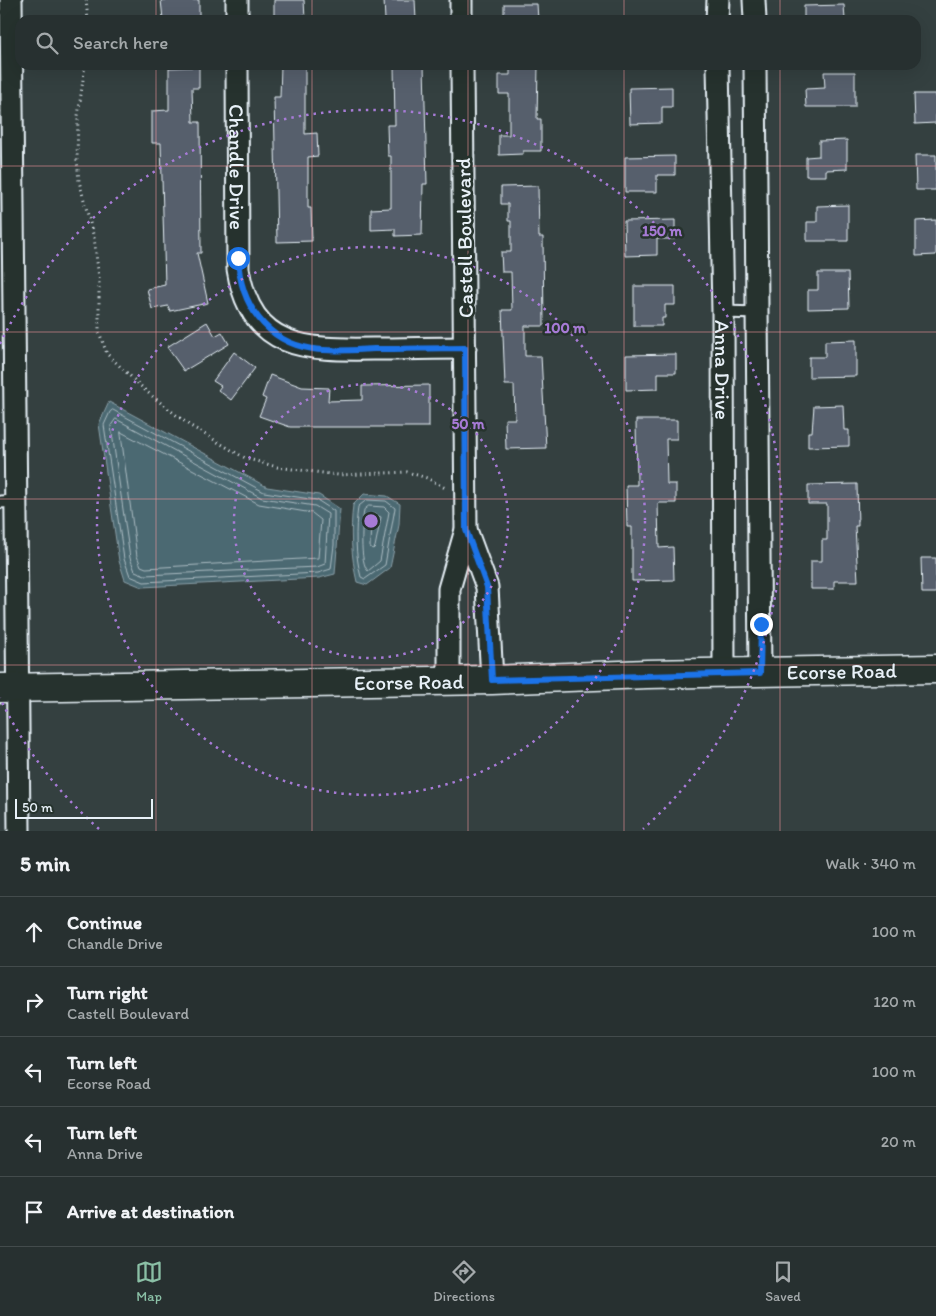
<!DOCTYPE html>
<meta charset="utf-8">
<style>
:root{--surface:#273030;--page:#2f3838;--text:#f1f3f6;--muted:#a4a9ab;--line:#434b4c;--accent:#8abfa5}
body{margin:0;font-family:Itim,sans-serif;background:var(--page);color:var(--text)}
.scale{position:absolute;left:15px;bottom:12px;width:138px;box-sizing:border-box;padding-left:5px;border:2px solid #e8f1f8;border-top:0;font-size:14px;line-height:18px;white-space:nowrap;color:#e8f1f8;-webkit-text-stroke:4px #26332d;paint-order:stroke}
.stop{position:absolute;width:15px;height:15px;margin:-11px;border:4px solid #1a73e8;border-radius:50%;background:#fff}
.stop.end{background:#1a73e8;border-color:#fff;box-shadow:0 1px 5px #0008}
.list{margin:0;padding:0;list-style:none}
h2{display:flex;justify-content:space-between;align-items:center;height:65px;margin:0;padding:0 20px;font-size:21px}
h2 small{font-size:16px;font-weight:400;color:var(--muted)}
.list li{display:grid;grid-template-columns:32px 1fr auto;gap:15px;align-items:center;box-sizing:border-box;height:70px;padding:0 20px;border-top:1px solid var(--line)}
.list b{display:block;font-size:19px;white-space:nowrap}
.list p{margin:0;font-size:16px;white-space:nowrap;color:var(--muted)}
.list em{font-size:16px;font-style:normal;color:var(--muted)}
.icon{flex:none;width:28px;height:28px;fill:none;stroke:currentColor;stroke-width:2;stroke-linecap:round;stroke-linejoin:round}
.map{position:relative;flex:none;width:936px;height:831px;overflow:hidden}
.search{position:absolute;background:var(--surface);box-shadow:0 5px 20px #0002;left:15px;right:15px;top:15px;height:55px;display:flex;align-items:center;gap:12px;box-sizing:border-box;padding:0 18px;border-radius:15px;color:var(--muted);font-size:19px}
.sheet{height:415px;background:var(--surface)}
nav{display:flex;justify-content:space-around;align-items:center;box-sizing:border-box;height:70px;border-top:1px solid var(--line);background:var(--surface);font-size:14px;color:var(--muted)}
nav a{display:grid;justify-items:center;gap:2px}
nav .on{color:var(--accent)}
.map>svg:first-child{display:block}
.water{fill:#4c6972;stroke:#8a9fa8}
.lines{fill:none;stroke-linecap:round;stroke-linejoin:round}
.shore{stroke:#aabbc2;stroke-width:1}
.building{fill:#565e6c;stroke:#e8f1f8}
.service-casing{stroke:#e8f1f8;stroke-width:15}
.minor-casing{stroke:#e8f1f8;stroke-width:25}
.secondary-casing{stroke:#e8f1f8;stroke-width:31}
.path{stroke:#e8f1f8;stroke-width:3;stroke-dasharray:1 4;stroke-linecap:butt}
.service{stroke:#26332d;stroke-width:11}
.minor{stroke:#26332d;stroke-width:21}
.secondary{stroke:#26332d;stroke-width:28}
.route{stroke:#1a73e8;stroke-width:6}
.grid{fill:none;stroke:#ff9aa2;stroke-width:1;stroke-opacity:0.55}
.ring{fill:none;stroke:#a77bd6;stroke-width:2.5;stroke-dasharray:2.5 5}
.labels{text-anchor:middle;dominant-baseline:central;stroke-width:5;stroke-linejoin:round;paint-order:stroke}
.street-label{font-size:21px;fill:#e8f1f8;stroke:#26332d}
.centre{fill:#a77bd6;stroke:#26332d;stroke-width:2.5}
.ring-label{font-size:15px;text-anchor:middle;font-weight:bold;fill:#a77bd6;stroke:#26332d;stroke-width:5;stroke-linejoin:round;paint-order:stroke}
</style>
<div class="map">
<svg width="936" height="831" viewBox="0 0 936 831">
<rect width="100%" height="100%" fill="#344040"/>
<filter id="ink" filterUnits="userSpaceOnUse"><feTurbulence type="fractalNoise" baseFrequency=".02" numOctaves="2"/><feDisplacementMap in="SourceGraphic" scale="10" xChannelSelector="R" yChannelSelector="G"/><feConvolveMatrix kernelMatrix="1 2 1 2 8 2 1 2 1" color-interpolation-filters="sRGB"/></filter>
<g filter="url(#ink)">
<path class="water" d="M109 402 267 487 319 495 340 509 335 574 319 578 142 587 125 580 119 561 99 424Z
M364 494 387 496 400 504 399 525 390 568 367 585 357 582C351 556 350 531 353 505Z"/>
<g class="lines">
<path class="shore" d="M113 410 264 492 317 500 334 511V545L331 569 318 573 144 582 130 576 124 559 104 425 110 412Z
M116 419 262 498 315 506 328 514 325 564 317 567 145 575 135 571 130 558 111 426Z
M121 432 259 504 312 513 321 520 318 558 146 568 141 566 137 556Z
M367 500 386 501 395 508 385 565 365 579 361 577C355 555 355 530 358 507Z
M369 506 384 507 389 512 380 561 368 571C359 562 362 523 364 510Z
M373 514 381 517 375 547 373 549 370 547 371 516Z"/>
</g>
<path class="building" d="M161 0H199V18L163 19Z
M274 0H304L305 20 274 19Z
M384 0H415L416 20H385Z
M504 4H537L538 20H504Z
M844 5 845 20H804V6Z
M281 65H305V134L317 133 318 156 308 157V208H311L312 241 277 242 274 97H280Z
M394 65H424L427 184H423L422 235 395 236V229L371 230V209L391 208V156H388L387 125H395Z
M510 65H538L537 119H541V151H523V154L499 155V135H509V94H499V75H510Z
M199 67V88H192L193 122H200L201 253H197L208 303 170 311 168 306 152 309 147 289 165 285 161 143H152V111L169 110V68Z
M824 72H855V107H806L805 89 825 88Z
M672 87V107H662V123L630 124 629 88Z
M914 94H936V123L915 124Z
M847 140V169L826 170V176H806V157L819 156V141Z
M915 155H936V190H916Z
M675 156V175H657V192H625V157Z
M538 186 539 237H543L544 326H525V356H541L546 448 506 449 505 419H515L514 385H505L502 310H512L511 272H502L501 252H511V221H508V204H501V187Z
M848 205V241H807V222H817V206Z
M675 220V239H657V255L625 256 624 221Z
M936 220V255L916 256V221Z
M818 273H848L849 308 808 309V290H818Z
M634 286H675V305H665V318H662V326H634Z
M207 322 215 336 222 332 229 344 184 371 167 347Z
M856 340V376L809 377V357H825V341Z
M234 352 255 368 231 400 218 390 221 386 213 381Z
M676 354V373H658V389L626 390V355Z
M270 375 302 387 329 388 328 401 362 400V386L429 385V427H290L259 416 266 399 262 397Z
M843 405 844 430H849V446L808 447V432H812L814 406Z
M636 420H677V439H666L667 484H676V503H658L659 548 673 547 674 580 632 581V527H627L626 485H637Z
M857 484 858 526H855L858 581H834V589H811V561H822V540H827V504H808V485Z
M921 558H936V593H922Z"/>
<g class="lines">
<g class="service-casing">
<path id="service" d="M723 312 758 313
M0 502 17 501"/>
</g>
<g class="minor-casing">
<g id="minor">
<path d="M11 0 19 831"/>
<path d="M237 0V20"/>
<path d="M461 0V20"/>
<path d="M754 0 755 20"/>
<path d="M717 20 718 0"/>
<path id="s1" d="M237 65 238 269C251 350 306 350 373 349 404 349 434 348 465 348"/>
<path id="s2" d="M718 65 723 312 724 674"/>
<path d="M755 65 760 673"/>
<path d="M466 530 487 587 492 680"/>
<path d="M449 680V589L466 530 462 65"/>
</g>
</g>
<g class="secondary-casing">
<g id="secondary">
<path id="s3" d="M0 688 492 680 647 674 936 669"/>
</g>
</g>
<path class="path" d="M86 0 88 20
M85 65 78 116 77 160 79 181 94 238 99 278V332L107 354 147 392 189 425 245 458 277 467 338 475 407 472 427 478 447 489"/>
<use href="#service" class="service"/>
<use href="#minor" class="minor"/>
<use href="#secondary" class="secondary"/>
</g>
</g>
<g class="lines" filter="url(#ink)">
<path class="route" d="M238 258C240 304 266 342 313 349 333 352 354 350 374 349 404 349 435 348 465 348L466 530 487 587 492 680 760 673 761 624"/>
</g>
<path class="grid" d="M156 0V20M312 0V20M468 0V20M624 0V20M780 0V20M156 65V831M312 65V831M468 65V831M624 65V831M780 65V831M0 166H936M0 332H936M0 499H936M0 665H936"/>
<g class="ring">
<circle cx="371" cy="521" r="137"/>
<circle cx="371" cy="521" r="274"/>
<path d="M99 829A411 411 0 0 1 0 698M0 344A411 411 0 1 1 643 829"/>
</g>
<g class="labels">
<g class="street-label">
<text stroke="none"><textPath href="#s1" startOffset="102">Chandle Drive</textPath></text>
<text transform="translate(464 238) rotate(-91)">Castell Boulevard</text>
<text stroke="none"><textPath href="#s2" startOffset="305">Anna Drive</textPath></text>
<text stroke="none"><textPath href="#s3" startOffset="842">Ecorse Road</textPath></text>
<text stroke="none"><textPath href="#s3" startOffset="409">Ecorse Road</textPath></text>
</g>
</g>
<circle cx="371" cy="521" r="8" class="centre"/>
<g class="ring-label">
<text x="662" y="236">150 m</text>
<text x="565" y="333">100 m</text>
<text x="468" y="429">50 m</text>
</g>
</svg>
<div class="scale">50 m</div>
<div class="stop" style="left:238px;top:258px"></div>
<div class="stop end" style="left:761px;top:624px"></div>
<div class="search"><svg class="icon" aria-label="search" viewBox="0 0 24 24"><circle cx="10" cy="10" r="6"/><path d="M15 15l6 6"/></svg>Search here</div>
</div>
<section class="sheet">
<h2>5 min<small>Walk · 340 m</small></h2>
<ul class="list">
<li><svg class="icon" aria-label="ahead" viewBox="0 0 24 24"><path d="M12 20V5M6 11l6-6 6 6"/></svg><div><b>Continue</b><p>Chandle Drive</p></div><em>100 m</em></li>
<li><svg class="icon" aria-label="right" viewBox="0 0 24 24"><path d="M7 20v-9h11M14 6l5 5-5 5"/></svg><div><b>Turn right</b><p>Castell Boulevard</p></div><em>120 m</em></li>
<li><svg class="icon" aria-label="left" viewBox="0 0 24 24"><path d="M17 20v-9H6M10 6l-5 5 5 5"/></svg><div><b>Turn left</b><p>Ecorse Road</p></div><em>100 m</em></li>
<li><svg class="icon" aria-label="left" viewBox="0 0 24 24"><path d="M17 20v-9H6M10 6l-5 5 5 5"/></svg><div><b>Turn left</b><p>Anna Drive</p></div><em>20 m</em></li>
<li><svg class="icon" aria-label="arrive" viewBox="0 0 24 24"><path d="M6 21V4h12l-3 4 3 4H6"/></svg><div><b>Arrive at destination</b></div></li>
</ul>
</section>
<nav>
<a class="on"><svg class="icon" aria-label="map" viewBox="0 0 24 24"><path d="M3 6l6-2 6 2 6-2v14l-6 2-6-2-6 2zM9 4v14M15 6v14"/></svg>Map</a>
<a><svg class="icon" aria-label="directions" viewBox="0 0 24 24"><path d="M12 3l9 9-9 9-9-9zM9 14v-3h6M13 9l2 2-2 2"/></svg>Directions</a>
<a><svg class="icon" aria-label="saved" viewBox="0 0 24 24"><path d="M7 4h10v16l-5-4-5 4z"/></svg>Saved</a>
</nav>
